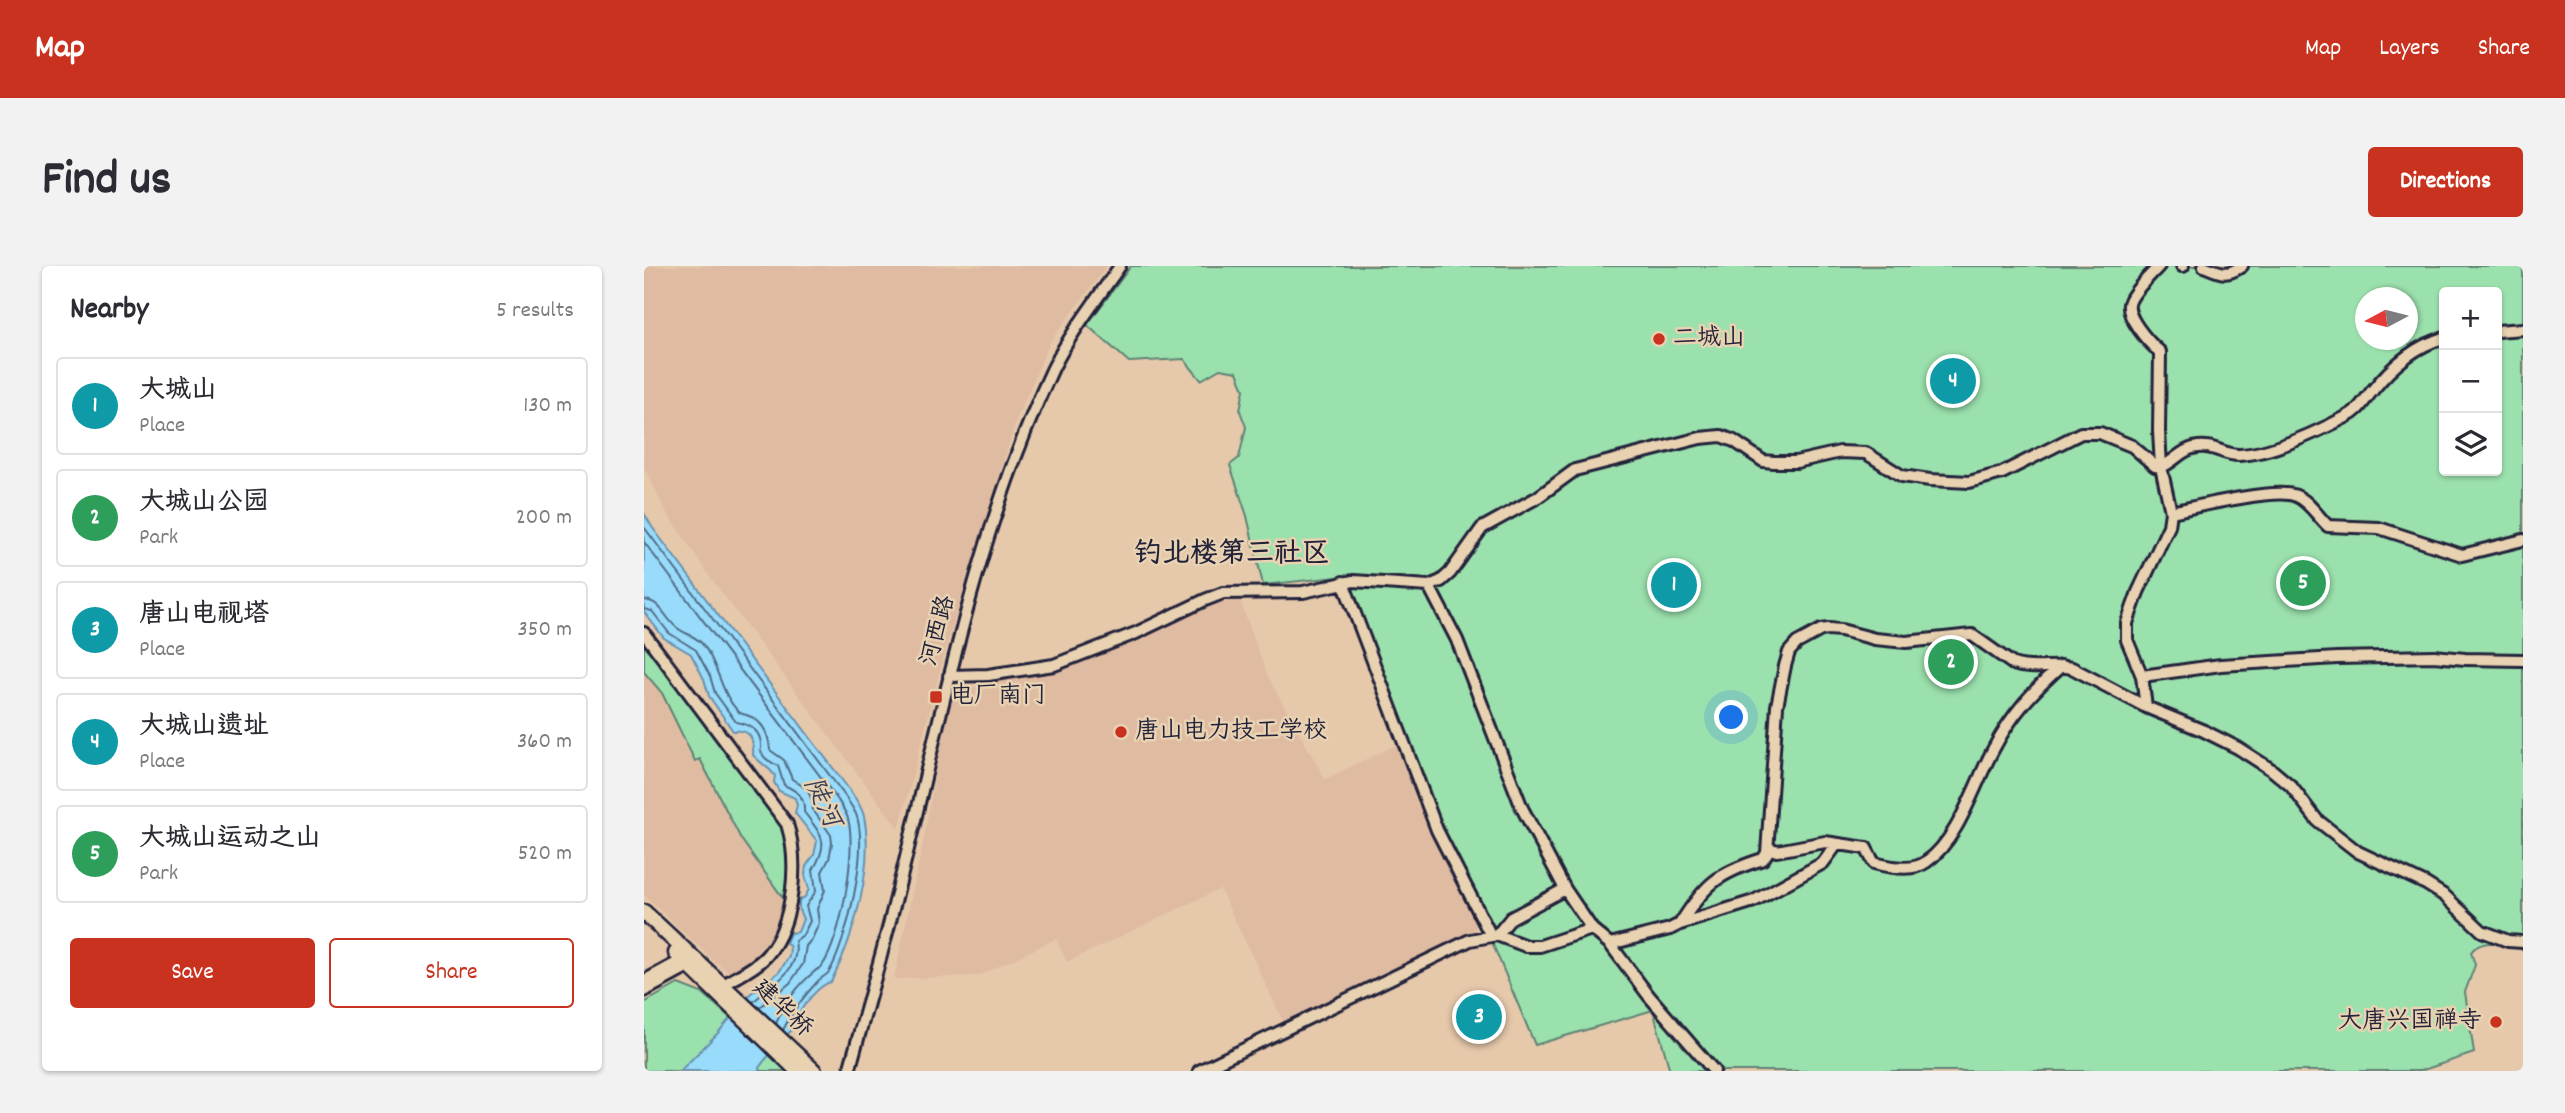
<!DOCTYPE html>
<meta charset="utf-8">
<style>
:root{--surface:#fff;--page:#f2f2f3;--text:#2b2b33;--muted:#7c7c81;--line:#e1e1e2;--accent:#c8321e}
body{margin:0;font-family:Dekko,"LXGW WenKai TC",sans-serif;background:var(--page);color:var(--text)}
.controls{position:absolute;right:21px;top:21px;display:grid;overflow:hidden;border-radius:7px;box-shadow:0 2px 5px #0004}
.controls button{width:63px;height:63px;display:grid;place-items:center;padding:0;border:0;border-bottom:2px solid var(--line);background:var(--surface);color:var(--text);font:35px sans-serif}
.compass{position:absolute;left:1711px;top:21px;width:63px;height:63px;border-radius:50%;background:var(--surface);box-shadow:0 2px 5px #0004;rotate:263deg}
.you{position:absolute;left:1088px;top:452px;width:24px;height:24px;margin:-18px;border:5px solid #fff;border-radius:50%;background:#1a73e8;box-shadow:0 0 0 10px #1a73e833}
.badge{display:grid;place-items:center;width:46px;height:46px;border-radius:50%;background:var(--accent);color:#fff;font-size:23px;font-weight:700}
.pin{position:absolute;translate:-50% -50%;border:4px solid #fff;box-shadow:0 2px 7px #0006}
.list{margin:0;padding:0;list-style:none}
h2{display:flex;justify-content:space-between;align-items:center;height:91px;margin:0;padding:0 28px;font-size:30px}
h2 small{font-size:23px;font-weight:400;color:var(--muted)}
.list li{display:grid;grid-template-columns:46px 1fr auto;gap:21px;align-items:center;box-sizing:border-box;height:98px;margin:0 14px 14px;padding:0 14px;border:2px solid var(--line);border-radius:7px}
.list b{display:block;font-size:26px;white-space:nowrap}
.list p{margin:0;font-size:23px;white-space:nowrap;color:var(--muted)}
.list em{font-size:23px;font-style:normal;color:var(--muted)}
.actions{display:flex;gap:14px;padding:21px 28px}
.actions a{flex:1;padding:16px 0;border:2px solid var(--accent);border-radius:7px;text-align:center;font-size:24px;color:var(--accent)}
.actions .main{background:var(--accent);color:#fff}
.icon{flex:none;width:38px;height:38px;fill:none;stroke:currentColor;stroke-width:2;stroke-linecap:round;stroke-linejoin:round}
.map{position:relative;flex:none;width:1879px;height:805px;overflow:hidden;border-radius:7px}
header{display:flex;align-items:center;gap:42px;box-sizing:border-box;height:98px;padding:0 35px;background:var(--accent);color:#fff}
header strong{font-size:33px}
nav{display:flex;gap:38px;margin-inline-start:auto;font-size:24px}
.intro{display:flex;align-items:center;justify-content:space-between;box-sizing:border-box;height:168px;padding:0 42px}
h1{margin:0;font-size:49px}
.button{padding:18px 32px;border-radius:7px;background:var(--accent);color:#fff;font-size:24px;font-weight:700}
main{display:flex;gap:42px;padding:0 42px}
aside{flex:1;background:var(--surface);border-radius:7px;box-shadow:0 2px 5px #0004}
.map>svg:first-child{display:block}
.built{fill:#dfbba2}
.green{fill:#9be1ad;stroke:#5e8274;stroke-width:2;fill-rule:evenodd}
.water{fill:#98dbfa;stroke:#6991ae;stroke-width:2}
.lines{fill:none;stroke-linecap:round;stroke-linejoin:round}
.shore{stroke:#516c87;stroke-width:2}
.minor-casing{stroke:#22223b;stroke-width:16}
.major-casing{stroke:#22223b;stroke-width:19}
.minor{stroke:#e8d2b1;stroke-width:10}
.major{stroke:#e8d2b1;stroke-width:14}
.poi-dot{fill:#c8321e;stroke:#e8d2b1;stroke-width:2.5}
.labels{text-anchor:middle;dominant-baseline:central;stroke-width:5;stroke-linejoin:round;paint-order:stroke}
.poi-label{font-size:24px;fill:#22223b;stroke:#e8d2b1;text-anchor:start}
.street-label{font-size:24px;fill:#22223b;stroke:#e8d2b1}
.water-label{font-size:26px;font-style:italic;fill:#343e58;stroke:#e8d2b1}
.quarter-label{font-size:28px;font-weight:bold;fill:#22223b;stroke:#e8d2b1}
</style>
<header>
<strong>Map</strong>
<nav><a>Map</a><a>Layers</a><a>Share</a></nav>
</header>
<div class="intro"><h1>Find us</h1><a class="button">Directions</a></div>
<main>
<aside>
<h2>Nearby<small>5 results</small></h2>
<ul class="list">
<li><span class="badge" style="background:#0f9aa8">1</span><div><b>大城山</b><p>Place</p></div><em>130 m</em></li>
<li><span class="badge" style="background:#2e9e5b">2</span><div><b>大城山公园</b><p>Park</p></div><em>200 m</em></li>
<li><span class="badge" style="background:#0f9aa8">3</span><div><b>唐山电视塔</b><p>Place</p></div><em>350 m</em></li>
<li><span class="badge" style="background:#0f9aa8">4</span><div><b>大城山遗址</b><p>Place</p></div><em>360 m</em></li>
<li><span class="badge" style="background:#2e9e5b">5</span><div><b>大城山运动之山</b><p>Park</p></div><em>520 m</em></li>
</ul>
<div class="actions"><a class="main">Save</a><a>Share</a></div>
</aside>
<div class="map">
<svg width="1879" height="805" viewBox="0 0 1879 805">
<rect width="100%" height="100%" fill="#e6c9ab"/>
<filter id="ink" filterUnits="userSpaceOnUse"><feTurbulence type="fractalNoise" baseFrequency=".0143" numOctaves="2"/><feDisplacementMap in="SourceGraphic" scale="14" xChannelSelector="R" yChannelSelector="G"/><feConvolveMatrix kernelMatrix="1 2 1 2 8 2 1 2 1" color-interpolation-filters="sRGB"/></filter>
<g filter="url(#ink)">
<path class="built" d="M0 0H463L406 76 373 152 300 389 255 563 66 311 22 246 0 201Z
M592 323 623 409 681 513 752 479 833 657 830 670 803 682 789 684 640 757 576 623 423 696 412 673 334 710 250 713 280 571 306 426 425 400Z
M0 406 18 427 50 494 56 492 97 573 139 632 132 663 111 691 88 709 70 695 0 629Z"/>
<path class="green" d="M487 0H1879V680C1861 680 1838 670 1827 686L1831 699 1821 726 1830 787 1776 805H1026L1009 744 891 779 763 473 702 310 619 319 603 250 586 199 595 192 602 161 596 145 600 123 593 106 576 103 557 114 540 93 485 96 443 59ZM1800 26H1853V205H1800ZM1722 32H1764V74H1722Z
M0 372 134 553 144 574 143 614 139 632 97 573 56 493 51 495 18 427 0 406Z
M34 718 60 728 144 805H0V737Z"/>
<path class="water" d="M0 247 8 261 207 526C212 533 218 542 220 550 230 601 210 671 187 716 174 719 159 740 152 752 149 757 148 763 145 767 136 780 123 789 115 802L116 805H36L74 767 106 728 135 706 145 691 146 681 142 677 146 667 154 666 159 653 155 644V634L161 631 165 623 161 609 162 600 170 589 173 575 151 547 153 539 151 532 135 525 130 516 131 510C127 503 116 497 109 489 110 473 107 463 89 465L65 430 60 413 47 388 20 372 0 346Z"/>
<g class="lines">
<path class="shore" d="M0 261 201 530C205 536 209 542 212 548 225 582 203 676 185 706 181 711 177 711 173 716 159 731 148 746 139 764
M0 276 194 534C197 540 203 547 204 553 213 584 197 674 178 700 174 704 174 702 170 706 155 718 138 740 132 758
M0 334C17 335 20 351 32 361 40 368 53 370 59 379 75 398 76 428 95 446 98 449 101 448 105 450 120 456 125 469 126 484L140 494 148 513 163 523 168 534 169 544 187 569 188 577 185 593 178 606 181 624 173 643 175 657 168 673 162 680 159 698 146 717 115 742
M0 343 8 345 25 367 52 384 66 410 71 427 92 456C104 458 116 463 117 478 118 486 114 482 119 489 122 495 128 496 134 500L140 519C153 525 161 530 160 546 178 570 186 575 169 604L172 625 162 640 166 655 159 669 151 675C157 706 128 718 109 736"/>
<g class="minor-casing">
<path id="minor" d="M1515 0C1506 10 1491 23 1486 35 1479 49 1506 78 1516 86L1515 165 1517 201C1529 197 1536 185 1549 182 1570 177 1577 189 1595 189 1627 188 1673 166 1702 151 1715 145 1719 136 1728 125 1747 101 1770 80 1800 72
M1538 0H1539
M1560 0C1577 7 1582 11 1598 0
M1853 65 1879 63
M1527 246C1550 241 1634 221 1652 230 1665 235 1674 251 1684 260L1735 262 1818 289 1879 274
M699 316 793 564 847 670
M0 367 143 558C155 595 150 657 124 688 114 701 93 710 80 719
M305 410 344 409 410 399 492 367 561 334 579 327 659 326 709 315 785 320
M1498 410 1577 399 1693 392 1790 390 1821 393 1879 394
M1125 582 1133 585 1181 576 1222 582 1230 597C1245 601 1269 606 1282 596 1315 574 1331 516 1350 482 1367 449 1389 425 1417 400
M1036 658C1061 618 1074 607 1119 593L1123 587 1133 440 1141 400 1145 386 1153 377 1177 364 1184 363 1197 364 1231 373 1262 376 1328 369 1369 398C1388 405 1409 398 1428 402L1502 441
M853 669 867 652 921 623
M966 678 1026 663 1036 658 1110 635 1179 597 1193 578
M0 715 44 691
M0 725 44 701 46 695
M205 805C219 754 234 703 247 651 295 466 327 276 409 102 427 66 453 33 476 0
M555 805 826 674 853 669 882 680H896L948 663
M1070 805 1005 730 966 678 948 663 921 623 878 542 813 374 785 320 797 315 806 307 838 262 894 231 931 204 1056 172 1077 170 1090 175 1119 195 1130 196H1152L1196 186 1222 187 1258 210 1286 214 1325 216 1358 207 1437 167H1456L1488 180 1511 200 1517 201 1527 246 1525 260 1494 326 1483 357V374L1498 410 1502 441 1560 465 1594 482 1628 504 1647 520 1673 554 1714 586 1782 618 1801 630 1838 665 1864 675 1879 676"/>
</g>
<g class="major-casing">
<path id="major" d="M0 646 170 805
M32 687 154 805"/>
</g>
<use href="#minor" class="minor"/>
<use href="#major" class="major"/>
</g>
</g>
<g class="poi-dot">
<circle cx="1015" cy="73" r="7"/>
<rect x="285" y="424" width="14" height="14" rx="3.5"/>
<circle cx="477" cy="466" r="7"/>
<circle cx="1852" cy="756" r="7"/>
</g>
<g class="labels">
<g class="poi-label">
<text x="1029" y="73">二城山</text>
<text x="306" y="431">电厂南门</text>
<text x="491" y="466">唐山电力技工学校</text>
<text x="1838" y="756" text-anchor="end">大唐兴国禅寺</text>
</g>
<g class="street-label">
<text transform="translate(295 365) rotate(-75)">河西路</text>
<text transform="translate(138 743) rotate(43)">建华桥</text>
</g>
<g class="water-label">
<text transform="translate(177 537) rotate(64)">陡河</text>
</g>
<g class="quarter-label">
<text x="588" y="290">钓北楼第三社区</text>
</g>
</g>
</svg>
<div class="controls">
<button>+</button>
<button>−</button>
<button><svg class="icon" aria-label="layers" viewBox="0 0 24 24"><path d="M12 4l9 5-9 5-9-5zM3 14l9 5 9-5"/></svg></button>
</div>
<svg class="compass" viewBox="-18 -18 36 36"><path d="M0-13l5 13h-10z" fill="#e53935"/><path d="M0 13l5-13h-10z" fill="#7c7c81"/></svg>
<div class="you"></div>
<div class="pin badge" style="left:1030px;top:319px;background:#0f9aa8">1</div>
<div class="pin badge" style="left:1307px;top:396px;background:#2e9e5b">2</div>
<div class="pin badge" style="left:835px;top:751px;background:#0f9aa8">3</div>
<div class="pin badge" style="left:1309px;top:115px;background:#0f9aa8">4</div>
<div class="pin badge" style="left:1659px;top:317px;background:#2e9e5b">5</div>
</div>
</main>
